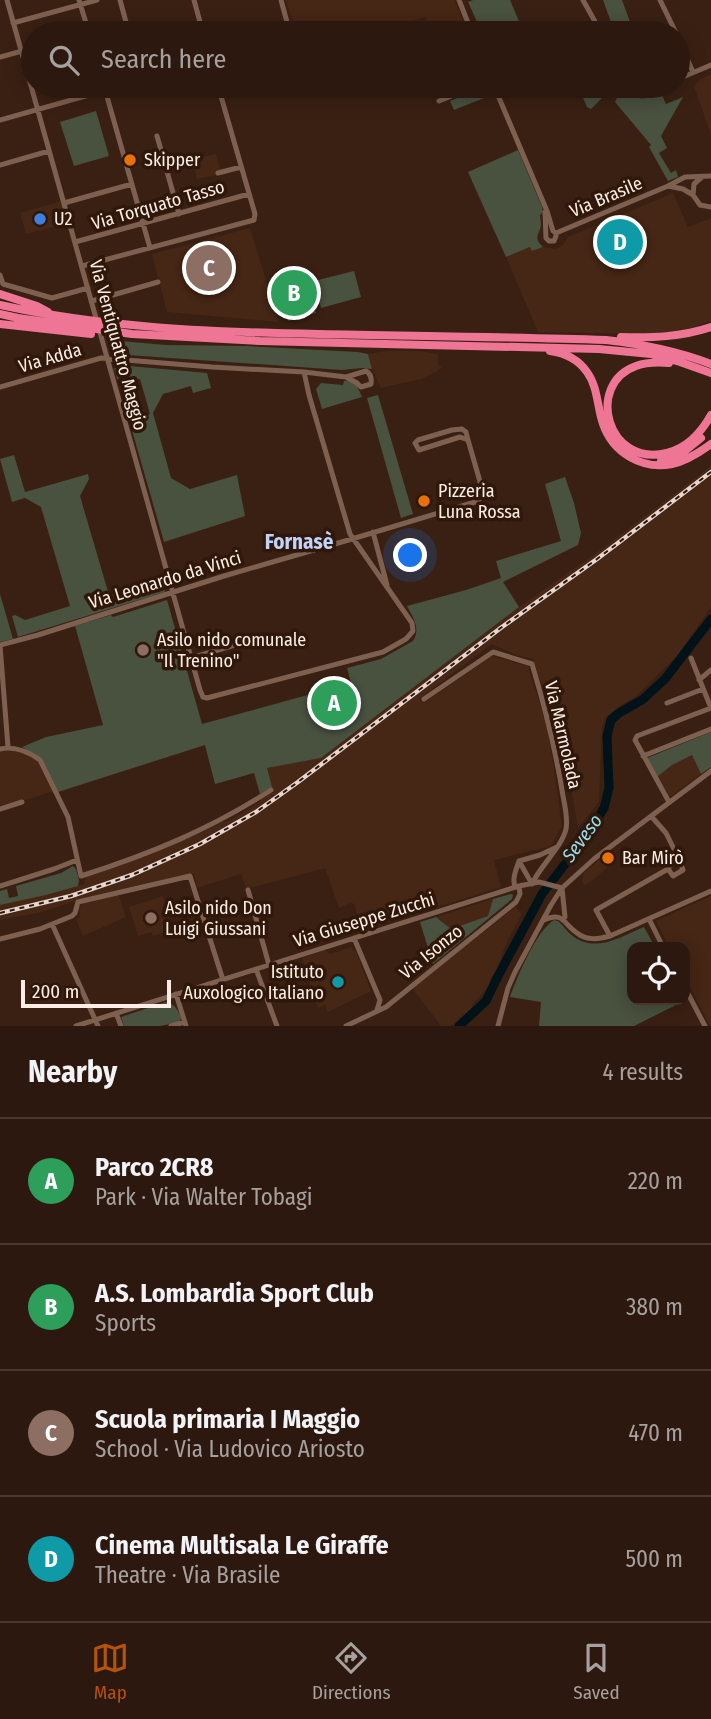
<!DOCTYPE html>
<meta charset="utf-8">
<style>
:root{--surface:#2c180e;--page:#38251c;--text:#f1f3f6;--muted:#a6a09e;--line:#48372e;--accent:#b45309}
body{margin:0;font-family:"Fira Sans Condensed",sans-serif;background:var(--page);color:var(--text)}
.controls{position:absolute;right:21px;bottom:21px;display:grid;overflow:hidden;border-radius:14px;box-shadow:0 4px 18px #0003}
.controls button{width:63px;height:63px;display:grid;place-items:center;padding:0;border:0;border-bottom:2px solid var(--line);background:var(--surface);color:var(--text);font:35px sans-serif}
.scale{position:absolute;left:21px;bottom:18px;width:150px;box-sizing:border-box;padding-left:7px;border:4px solid #fceee7;border-top:0;font-size:19px;line-height:24px;white-space:nowrap;color:#fceee7;-webkit-text-stroke:5px #2f1709;paint-order:stroke}
.you{position:absolute;left:411px;top:556px;width:24px;height:24px;margin:-18px;border:5px solid #fff;border-radius:50%;background:#1a73e8;box-shadow:0 0 0 10px #1a73e833}
.badge{display:grid;place-items:center;width:46px;height:46px;border-radius:50%;background:var(--accent);color:#fff;font-size:23px;font-weight:700}
.pin{position:absolute;translate:-50% -50%;border:4px solid #fff;box-shadow:0 2px 7px #0006}
.list{margin:0;padding:0;list-style:none}
h2{display:flex;justify-content:space-between;align-items:center;height:91px;margin:0;padding:0 28px;font-size:30px}
h2 small{font-size:23px;font-weight:400;color:var(--muted)}
.list li{display:grid;grid-template-columns:46px 1fr auto;gap:21px;align-items:center;box-sizing:border-box;height:126px;padding:0 28px;border-top:2px solid var(--line)}
.list b{display:block;font-size:26px;white-space:nowrap}
.list p{margin:0;font-size:23px;white-space:nowrap;color:var(--muted)}
.list em{font-size:23px;font-style:normal;color:var(--muted)}
.icon{flex:none;width:38px;height:38px;fill:none;stroke:currentColor;stroke-width:2;stroke-linecap:round;stroke-linejoin:round}
.map{position:relative;flex:none;width:711px;height:1026px;overflow:hidden}
.search{position:absolute;background:var(--surface);box-shadow:0 4px 18px #0003;left:21px;right:21px;top:21px;height:77px;display:flex;align-items:center;gap:18px;box-sizing:border-box;padding:0 24px;border-radius:38px;color:var(--muted);font-size:26px}
.sheet{height:595px;background:var(--surface)}
nav{display:flex;justify-content:space-around;align-items:center;box-sizing:border-box;height:98px;border-top:2px solid var(--line);background:var(--surface);font-size:19px;color:var(--muted)}
nav a{display:grid;justify-items:center;gap:4px}
nav .on{color:var(--accent)}
.map>svg:first-child{display:block}
.built{fill:#462615}
.green{fill:#49513f}
.lines{fill:none;stroke-linecap:round;stroke-linejoin:round}
.river{stroke:#011318;stroke-width:9}
.minor{stroke:#7e6051;stroke-width:5}
.highway{stroke:#ee7694;stroke-width:8}
.rail-casing{stroke:#e6d6cf;stroke-width:4.5}
.rail{stroke:#2f1709;stroke-width:2;stroke-dasharray:5;stroke-linecap:butt}
.food-dot{fill:#e8710a;stroke:#2f1709;stroke-width:2.5}
.shop-dot{fill:#3f7fe0;stroke:#2f1709;stroke-width:2.5}
.education-dot{fill:#8d6e63;stroke:#2f1709;stroke-width:2.5}
.culture-dot{fill:#0f9aa8;stroke:#2f1709;stroke-width:2.5}
.labels{text-anchor:middle;dominant-baseline:central;stroke-width:7;stroke-linejoin:round;paint-order:stroke}
.poi-label{font-size:18px;fill:#fceee7;stroke:#2f1709;text-anchor:start}
.street-label{font-size:18px;fill:#fceee7;stroke:#2f1709}
.water-label{font-size:19px;font-style:italic;fill:#95def1;stroke:#2f1709}
.quarter-label{font-size:21px;font-weight:bold;fill:#c1d2fb;stroke:#2f1709}
</style>
<div class="map">
<svg width="711" height="1026" viewBox="0 0 711 1026">
<rect width="100%" height="100%" fill="#3a2013"/>
<path class="built" d="M286 0H455L462 18 466 33H430L426 17 366 33H296Z
M711 74V135L694 86 701 79Z
M216 154 221 174 197 179 192 159Z
M673 193 688 227 711 218V321L682 331 651 334 538 332 506 257 530 247 532 251 543 247 556 249 563 245 568 237Z
M62 201 68 223 26 234 20 213Z
M250 228 279 322 167 312 152 254Z
M385 351H420L438 354V364L442 367 436 372 421 379 381 388 372 369 368 354Z
M711 466V607L677 656 635 697 621 705 606 717 602 728 599 802 578 828 566 762 558 750 546 698 533 659 516 655 492 644 419 699 424 703 492 656 528 666 547 727 554 768 562 826 551 846 494 860 501 887 362 931 354 904 351 903 339 908 325 868 247 889 241 874 197 888 194 874 135 886 89 897 38 913 0 920V905L46 895 84 884 86 876 163 849 225 821 226 822 244 812 261 801 260 794 272 787 266 768 321 758 519 607 599 551Z
M16 749 40 761 54 791 0 808V750Z
M692 755 701 774 670 797 657 777 672 765Z
M601 858 607 868 585 886 582 881 584 873Z
M118 892 126 917 83 936 76 919 80 917 79 909 82 902Z
M163 896 173 930 153 936 151 932 138 936 129 907Z
M711 896V1026H710L685 977V947H669L656 921Z
M493 899 489 916 451 929 436 917Z
M515 907 522 914 505 946 497 970 490 980 492 983 472 1005V1008L451 1026H441L412 988Z
M352 947 353 950 356 951 371 991 328 1012 325 1005 318 1008 302 958 325 950 330 954Z"/>
<path class="green" d="M473 0H510L524 33H482L468 2Z
M603 0H622L634 33H615Z
M487 86H490L492 90 489 96 454 110 450 101Z
M578 86H614L591 109 587 107Z
M624 88C639 102 643 100 661 93L666 104 683 97 661 136 667 148 659 153 671 173 676 170 678 177 668 181 649 147 651 145 615 102 617 98V91Z
M96 111 109 156 74 166 60 122Z
M518 150 542 207 543 212 540 215C540 218 541 222 541 225 539 236 533 237 543 247L532 251 530 247 506 257 468 172Z
M354 271 361 297 321 308 314 281Z
M312 299 316 313 288 321 284 306Z
M109 340 166 345 247 346 358 352 368 354 372 369 362 368 342 370 113 354Z
M119 365 207 373 211 388 193 393 191 386 163 394 153 413 171 478 190 489 237 475 245 516 164 542 129 420 150 414 140 379 124 383 123 377 117 379 114 368Z
M350 380 357 386 362 397 322 409 316 389 321 383 343 385 344 381Z
M378 395 413 514 401 518 367 398Z
M14 455 25 492 88 474 89 479 80 496 109 595 155 582 159 575 165 592 18 637 12 616 15 615 25 620 70 606 41 507 25 498 12 502 0 459Z
M565 477 574 503 581 533 578 545 503 582 519 607 321 758 267 768 272 787 260 794 254 773 215 784 205 745 58 792 40 758 22 747 46 737 103 725 75 626 111 615 113 617 167 600 202 724 351 683 347 668 381 659 413 641C421 628 413 618 407 606L466 590 501 578 496 561 561 541 545 484Z
M0 594 13 639 0 642Z
M711 732V767L701 774 692 755 672 765 657 777 647 758Z
M73 866 76 869 79 880 78 886 46 895 0 905V891L7 889 9 898 18 896 16 886 61 873Z
M511 894 513 895 512 899 433 964 420 922 436 917 451 929 488 916 493 899Z
M554 920 558 921C564 926 568 933 574 937 597 953 622 936 644 927L655 947H632V1000H685V998L686 1000 634 1026H539L541 1002 510 997C517 977 536 931 554 920Z
M166 1002C175 1004 178 1010 181 1018L180 1022 160 1026H124L121 1017Z"/>
<g class="lines">
<path class="river" d="M459 1026 486 1001 497 978 542 894 589 833 604 808 609 788 607 736 611 720 619 713 642 700 665 679 711 619"/>
<path class="minor" d="M7 0 200 690 203 697 207 698 383 652 406 639 413 631 412 623 350 534 309 395 304 372
M79 0 89 33
M120 0 129 33
M194 0 203 33
M281 0 290 33
M459 0 472 33
M583 0 598 27
M660 0 676 33
M13 23 97 0
M596 33 597 28 601 27 605 29V33
M678 38 693 72
M0 57 33 48
M678 79 711 65
M104 86 150 248
M494 86 547 211 553 231 556 233
M632 86C641 95 650 90 660 86
M439 101 476 86
M0 120 121 86
M157 136 179 214
M0 165 49 151
M218 173 241 167
M702 177 694 184 693 195 700 205 711 207
M668 186 683 189 693 195
M64 203 132 184
M545 212 546 238 549 241H554L556 236V233
M556 233 668 186 685 177 711 176
M75 242 249 194
M82 266 254 220 255 214 218 86
M0 275 3 284 52 298 88 288
M92 301 158 282
M366 371C371 374 372 378 371 384L361 387 357 383 346 377Z
M0 387 101 358 212 367 304 372 346 377
M373 532 387 585
M0 645 38 635 224 576 352 539 475 502 481 498 483 492 468 440 466 432 462 429 452 430 418 440 415 443 419 450 460 437 468 440
M0 645 8 747
M191 658 238 644
M691 658 711 708
M699 680 711 670
M424 699 493 652 532 664C545 707 556 752 563 796 565 806 568 819 566 829 562 847 540 866 532 884
M667 703 703 689
M0 749C14 746 29 752 40 760L68 817 81 876C150 854 211 829 271 790
M643 756 711 729
M669 802 635 740 637 736 711 708
M0 809 22 802
M519 861 540 855 557 847
M519 861 532 884
M668 869 673 876 683 870 678 857
M0 886 54 869 77 860
M515 887C512 878 516 870 519 861
M562 888 565 917
M248 890 269 965
M649 919 663 947
M544 920C564 911 563 924 577 933 587 941 599 939 610 936L711 891
M52 924 98 1026
M610 936 596 910 668 869 674 860 678 857 666 833 651 816
M354 938 380 1000 377 1010
M0 939 40 929 72 916 75 913 78 902 190 876 223 980
M256 969 277 1026
M685 988 705 1026
M176 994 186 1026
M116 1013 121 1026
M76 1026 519 886 539 882 562 888
M171 1026 185 1022
M346 1026 386 1007 516 902 520 894 519 886
M498 1026 508 988 515 972 551 905 562 888 594 859 711 771"/>
<path class="highway" d="M0 294 37 306 48 312
M0 305C104 328 212 332 318 334 414 336 510 337 606 340 642 344 677 351 711 364
M0 314 18 318 132 334 260 341 599 349 651 354 680 362 711 373
M0 324 91 334
M621 337C652 338 681 337 711 327
M550 351C565 353 578 359 587 372 598 387 597 407 603 424 613 453 642 470 672 464 686 461 700 452 711 444
M669 363C658 362 647 362 636 366 585 384 607 468 667 453 687 448 701 433 711 415
M661 461 680 455 701 438"/>
<g class="rail-casing">
<path id="rail" d="M0 913 71 896 132 875 200 844 256 812 298 782 502 627 597 559 711 472"/>
</g>
<use href="#rail" class="rail"/>
</g>
<g class="food-dot">
<circle cx="130" cy="160" r="7"/>
<circle cx="424" cy="501" r="7"/>
<circle cx="608" cy="858" r="7"/>
</g>
<circle class="shop-dot" cx="40" cy="219" r="7"/>
<g class="education-dot">
<circle cx="143" cy="650" r="7"/>
<circle cx="151" cy="918" r="7"/>
</g>
<circle class="culture-dot" cx="338" cy="982" r="7"/>
<g class="labels">
<g class="poi-label">
<text x="144" y="160">Skipper</text>
<text x="54" y="219">U2</text>
<text x="438" y="491">Pizzeria<tspan x="438" dy="21">Luna Rossa</tspan></text>
<text x="157" y="640">Asilo nido comunale<tspan x="157" dy="21">"Il Trenino"</tspan></text>
<text x="622" y="858">Bar Mirò</text>
<text x="165" y="908">Asilo nido Don<tspan x="165" dy="21">Luigi Giussani</tspan></text>
<text x="324" y="972" text-anchor="end">Istituto<tspan x="324" dy="21">Auxologico Italiano</tspan></text>
</g>
<g class="street-label">
<text transform="translate(606 197) rotate(-23)">Via Brasile</text>
<text transform="translate(158 205) rotate(-16)">Via Torquato Tasso</text>
<text transform="translate(118 345) rotate(75)">Via Ventiquattro Maggio</text>
<text transform="translate(50 358) rotate(-16)">Via Adda</text>
<text transform="translate(165 580) rotate(-17)">Via Leonardo da Vinci</text>
<text transform="translate(563 735) rotate(77)">Via Marmolada</text>
<text transform="translate(364 920) rotate(-17)">Via Giuseppe Zucchi</text>
<text transform="translate(431 952) rotate(-39)">Via Isonzo</text>
</g>
<g class="water-label">
<text transform="translate(582 838) rotate(-54)">Seveso</text>
</g>
<g class="quarter-label">
<text x="299" y="542">Fornasè</text>
</g>
</g>
</svg>
<div class="controls">
<button><svg class="icon" aria-label="locate" viewBox="0 0 24 24"><circle cx="12" cy="12" r="6"/><path d="M12 2v4M12 18v4M2 12h4M18 12h4"/></svg></button>
</div>
<div class="scale">200 m</div>
<div class="you"></div>
<div class="pin badge" style="left:334px;top:703px;background:#2e9e5b">A</div>
<div class="pin badge" style="left:294px;top:293px;background:#2e9e5b">B</div>
<div class="pin badge" style="left:209px;top:268px;background:#8d6e63">C</div>
<div class="pin badge" style="left:620px;top:242px;background:#0f9aa8">D</div>
<div class="search"><svg class="icon" aria-label="search" viewBox="0 0 24 24"><circle cx="10" cy="10" r="6"/><path d="M15 15l6 6"/></svg>Search here</div>
</div>
<section class="sheet">
<h2>Nearby<small>4 results</small></h2>
<ul class="list">
<li><span class="badge" style="background:#2e9e5b">A</span><div><b>Parco 2CR8</b><p>Park · Via Walter Tobagi</p></div><em>220 m</em></li>
<li><span class="badge" style="background:#2e9e5b">B</span><div><b>A.S. Lombardia Sport Club</b><p>Sports</p></div><em>380 m</em></li>
<li><span class="badge" style="background:#8d6e63">C</span><div><b>Scuola primaria I Maggio</b><p>School · Via Ludovico Ariosto</p></div><em>470 m</em></li>
<li><span class="badge" style="background:#0f9aa8">D</span><div><b>Cinema Multisala Le Giraffe</b><p>Theatre · Via Brasile</p></div><em>500 m</em></li>
</ul>
</section>
<nav>
<a class="on"><svg class="icon" aria-label="map" viewBox="0 0 24 24"><path d="M3 6l6-2 6 2 6-2v14l-6 2-6-2-6 2zM9 4v14M15 6v14"/></svg>Map</a>
<a><svg class="icon" aria-label="directions" viewBox="0 0 24 24"><path d="M12 3l9 9-9 9-9-9zM9 14v-3h6M13 9l2 2-2 2"/></svg>Directions</a>
<a><svg class="icon" aria-label="saved" viewBox="0 0 24 24"><path d="M7 4h10v16l-5-4-5 4z"/></svg>Saved</a>
</nav>
